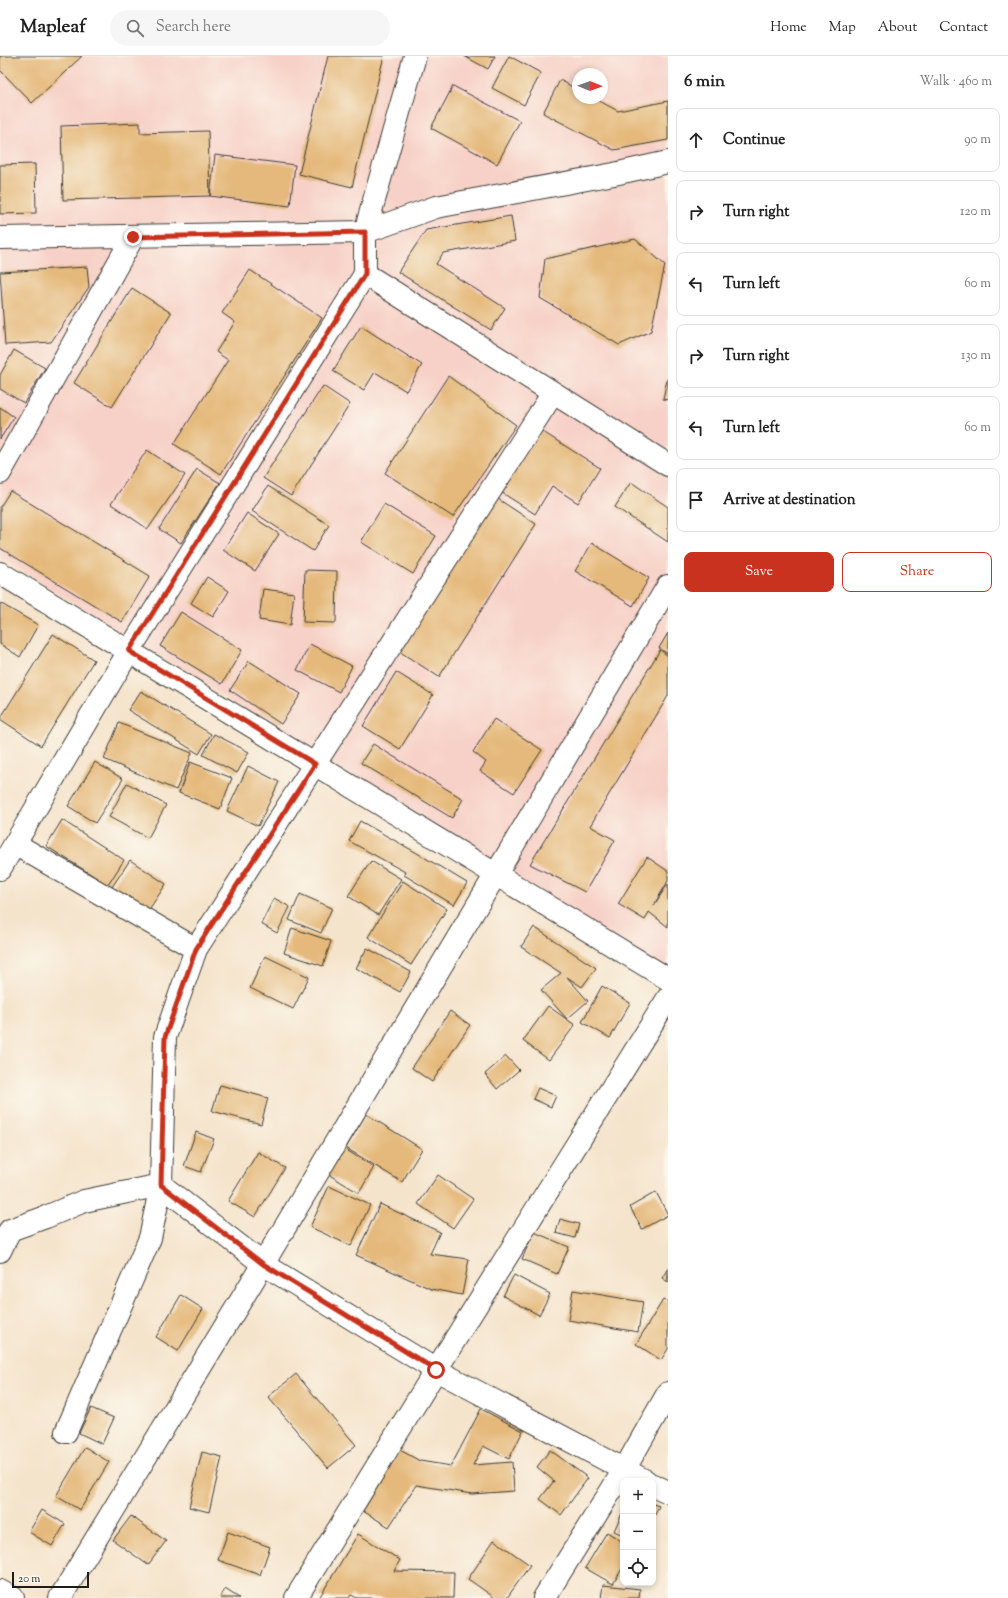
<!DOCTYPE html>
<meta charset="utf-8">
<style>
:root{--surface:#fff;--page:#f6f6f6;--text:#222;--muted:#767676;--line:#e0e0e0;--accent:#c8321e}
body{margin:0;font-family:"Sorts Mill Goudy",serif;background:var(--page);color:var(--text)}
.controls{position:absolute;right:12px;bottom:12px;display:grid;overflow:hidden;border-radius:8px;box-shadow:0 2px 6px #0003}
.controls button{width:36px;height:36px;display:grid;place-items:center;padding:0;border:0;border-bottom:1px solid var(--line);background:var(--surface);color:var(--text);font:20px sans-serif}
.compass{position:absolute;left:572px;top:12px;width:36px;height:36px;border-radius:50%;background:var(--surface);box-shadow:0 2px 6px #0003;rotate:91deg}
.scale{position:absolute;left:12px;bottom:10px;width:77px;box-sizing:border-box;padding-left:4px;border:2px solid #1c1c1c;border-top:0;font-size:11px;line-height:14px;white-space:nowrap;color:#1c1c1c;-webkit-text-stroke:3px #fbf7ec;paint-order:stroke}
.stop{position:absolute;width:12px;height:12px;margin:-9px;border:3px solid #c8321e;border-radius:50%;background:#fff}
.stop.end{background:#c8321e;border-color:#fff;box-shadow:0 1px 4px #0008}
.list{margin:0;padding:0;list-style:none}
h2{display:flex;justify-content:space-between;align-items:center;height:52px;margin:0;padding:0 16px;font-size:17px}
h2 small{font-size:13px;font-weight:400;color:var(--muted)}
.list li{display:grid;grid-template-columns:26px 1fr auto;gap:12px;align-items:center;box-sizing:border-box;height:64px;margin:0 8px 8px;padding:0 8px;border:1px solid var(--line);border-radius:8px}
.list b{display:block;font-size:15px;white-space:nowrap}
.list em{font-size:13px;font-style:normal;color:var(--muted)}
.actions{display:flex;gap:8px;padding:12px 16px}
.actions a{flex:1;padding:9px 0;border:1px solid var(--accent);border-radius:8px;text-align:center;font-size:14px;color:var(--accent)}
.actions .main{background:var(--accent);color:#fff}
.icon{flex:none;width:22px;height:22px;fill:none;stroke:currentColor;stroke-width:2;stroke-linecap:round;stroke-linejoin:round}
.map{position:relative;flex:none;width:668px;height:1542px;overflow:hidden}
header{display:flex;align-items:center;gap:24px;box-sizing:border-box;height:56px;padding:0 20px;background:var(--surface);border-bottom:1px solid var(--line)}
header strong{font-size:19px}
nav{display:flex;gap:22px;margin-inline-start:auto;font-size:14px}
.search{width:280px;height:36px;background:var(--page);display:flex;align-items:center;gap:10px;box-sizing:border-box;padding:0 14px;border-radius:22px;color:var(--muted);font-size:15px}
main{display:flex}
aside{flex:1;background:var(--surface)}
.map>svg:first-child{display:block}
.built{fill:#f7d1c7;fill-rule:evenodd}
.building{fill:#e5b97b}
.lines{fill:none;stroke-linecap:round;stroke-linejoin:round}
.minor-casing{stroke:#3d3a36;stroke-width:24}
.minor{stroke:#fff;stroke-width:22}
.route{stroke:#c8321e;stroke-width:5}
</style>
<header>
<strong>Mapleaf</strong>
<div class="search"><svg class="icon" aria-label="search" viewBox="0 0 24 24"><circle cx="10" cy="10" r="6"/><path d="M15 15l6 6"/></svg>Search here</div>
<nav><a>Home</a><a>Map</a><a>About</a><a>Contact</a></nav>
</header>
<main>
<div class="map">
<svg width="668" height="1542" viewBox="0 0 668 1542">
<rect width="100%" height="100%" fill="#fbf7ec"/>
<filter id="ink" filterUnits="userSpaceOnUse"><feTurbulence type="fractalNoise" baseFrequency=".025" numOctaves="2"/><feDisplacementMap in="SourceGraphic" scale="8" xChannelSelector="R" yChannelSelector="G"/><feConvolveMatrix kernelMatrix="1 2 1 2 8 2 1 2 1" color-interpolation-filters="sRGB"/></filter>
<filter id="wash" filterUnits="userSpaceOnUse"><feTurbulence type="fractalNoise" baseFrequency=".012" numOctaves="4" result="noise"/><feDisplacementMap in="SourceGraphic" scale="16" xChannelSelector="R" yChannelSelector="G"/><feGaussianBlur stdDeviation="0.9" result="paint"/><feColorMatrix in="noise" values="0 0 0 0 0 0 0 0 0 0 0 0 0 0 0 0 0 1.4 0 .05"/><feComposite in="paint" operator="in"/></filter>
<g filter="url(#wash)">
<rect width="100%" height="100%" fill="#f5e4cc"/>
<path class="built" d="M0 0H668V918L0 501ZM578 18H602V42H578Z"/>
<g id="blocks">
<path class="building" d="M0 0H82L32 47 0 14Z
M328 0H384L352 131 299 118Z
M464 0H495L488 13Z
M509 0 541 17 524 49 492 32Z
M560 24 578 34V42H594L618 55 668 45V84L614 94 543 57Z
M453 30 520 65 497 108 431 72Z
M140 67V77L208 75 210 140 63 144 61 70Z
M215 99 295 109 290 150 210 140Z
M35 108 36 157 0 158V109Z
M511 160 515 185 443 197 436 208 505 252 491 274 398 216 426 174Z
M635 183 665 209 651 275 619 289 540 242 545 203Z
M87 211 89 231 51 286 5 289 0 216Z
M250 214 322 262 221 418 174 388 228 304 216 296 235 266 222 257Z
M132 232 171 257 112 351 74 327Z
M361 270 422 309 406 335 375 316 364 334 333 315Z
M14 294 45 312 24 347 0 333V319Z
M448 320 516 369 453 461 385 417Z
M667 323H668V344L663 343Z
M323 330 350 348 291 440 263 422Z
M0 351 14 361 0 383Z
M540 374 600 412 578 447 552 430 535 458 501 436Z
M147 394 185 419 148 473 111 448Z
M197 413 220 427 181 487 159 473Z
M631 426 668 451V486L615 451Z
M268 430 329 469 313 495 252 455Z
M10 435 150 520 122 566 0 492V451Z
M495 441 536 468 439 621 397 594Z
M384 448 436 480 413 518 361 486Z
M247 457 279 478 255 515 223 494Z
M592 487 649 522 633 550 575 515Z
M305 514 337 515 336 567 303 566Z
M207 521 229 535 213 561 191 547Z
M263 533 294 537 290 569 259 564Z
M0 547 38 569 20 601 0 588Z
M181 556 242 594 222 628 160 590Z
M668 577V598L659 592Z
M53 578 94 604 41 690 0 663Z
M310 588 352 610 339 636 297 614Z
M660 594 668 600V640L590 770 615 784 585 836 530 808Z
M249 605 301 638 281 668 230 634Z
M396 616 433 639 400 693 363 670Z
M141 635 211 678 199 698 128 654Z
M494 663 542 694 514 737 480 715 486 706 473 696Z
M119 667 192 697 176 734 104 703Z
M214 678 249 696 237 717 203 699Z
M373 688 463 743 452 762 361 707Z
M95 706 123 723 95 767 68 750Z
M190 706 232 722 220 753 179 737Z
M248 710 279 726 258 770 227 755Z
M127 727 166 749 148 782 109 761Z
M62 764 124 804 108 829 46 790Z
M360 765 417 797 467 827 454 849 404 819 405 816 349 785Z
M647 801 668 815V825L654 849 668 828V871L649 856 645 864 618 848Z
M130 804 166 828 146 858 110 834Z
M371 805 401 823 378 859 348 840Z
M403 825 447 853 411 909 368 881Z
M300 838 332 852 321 877 289 864Z
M274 842 290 851 277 877 261 868Z
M534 871 596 912 582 931 567 921 588 945 567 963 541 934 561 917 521 891Z
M292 872 331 885 323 910 284 897Z
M367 892 411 916 400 936 356 912Z
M265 900 309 921 293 953 250 932Z
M602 930 630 947 610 982 582 966Z
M548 950 575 969 549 1004 523 985Z
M450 955 470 969 432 1026 412 1012Z
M506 1000 519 1014 497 1033 485 1018Z
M220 1029 268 1042 261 1068 212 1055Z
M538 1032 556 1040 551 1051 533 1043Z
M366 1058 422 1093 402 1126 346 1092Z
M196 1076 214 1083 201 1116 184 1110Z
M338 1089 374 1111 359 1137 323 1115Z
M258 1096 285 1112 255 1161 228 1145Z
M438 1119 473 1143 453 1172 418 1148Z
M329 1130 370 1149 351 1190 310 1171Z
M656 1136 668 1159 642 1173 630 1151Z
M380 1148 440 1176 430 1198 469 1203 462 1239 431 1233 356 1199Z
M560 1163 579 1168 575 1182 556 1177Z
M534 1176 569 1191 557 1218 522 1203Z
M668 1212V1226L662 1222Z
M514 1219 550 1238 539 1259 503 1240Z
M573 1234 643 1246 638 1276 568 1264Z
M181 1239 203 1253 178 1295 156 1281Z
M663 1244 668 1247V1293L661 1304 636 1288Z
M296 1318 356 1389 328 1412 268 1341Z
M91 1352 114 1362 102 1388 79 1377Z
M481 1353 523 1375 509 1403 483 1390 473 1409 512 1406 514 1435 472 1438 416 1429 389 1471 363 1455 400 1394 420 1405 451 1410Z
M85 1391 109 1406 80 1454 56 1440Z
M550 1394 588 1422 561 1459 540 1443 554 1425 537 1411Z
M202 1396 222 1401 209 1456 189 1451Z
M653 1448 659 1450 653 1463Z
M42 1454 65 1468 52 1490 29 1476Z
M623 1455V1479L614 1475Z
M131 1460 166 1485 148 1509 113 1484Z
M228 1476 270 1491 260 1519 218 1504Z
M607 1476 623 1486V1511L613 1528 585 1512Z
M358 1478 400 1504 394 1515 454 1516 453 1542H357L351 1539 349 1542H319Z
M494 1484 530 1509 507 1542H495L468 1523Z
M603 1529 640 1533 639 1542H601Z
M225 1533 239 1542H220Z"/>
</g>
</g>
<g filter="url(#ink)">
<use href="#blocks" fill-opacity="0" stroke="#3d3a36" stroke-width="1"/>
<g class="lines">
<g class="minor-casing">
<path id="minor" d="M0 182 365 176 436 151 614 118 668 106
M365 218 668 409
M0 417 133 181
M0 517 668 923
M15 788 196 893
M0 813 129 595 365 218V176L415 0
M0 1195 10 1174 46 1161 84 1145 161 1129 263 1208 436 1314 646 1425
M66 1376 150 1182 161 1129 165 981 196 893 553 337
M653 1429 668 1436
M0 1535 13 1542
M60 1542 263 1208 668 530
M296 1542 436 1314 668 942
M544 1542 624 1414 668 1337"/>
</g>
<use href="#minor" class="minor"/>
</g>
</g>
<g class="lines" filter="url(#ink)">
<path class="route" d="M133 181 365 176V218L129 595 315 708 196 893 165 981 161 1129 263 1208 436 1314"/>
</g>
</svg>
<div class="controls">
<button>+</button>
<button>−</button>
<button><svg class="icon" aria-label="locate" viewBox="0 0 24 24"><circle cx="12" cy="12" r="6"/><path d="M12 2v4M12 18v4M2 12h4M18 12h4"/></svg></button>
</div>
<svg class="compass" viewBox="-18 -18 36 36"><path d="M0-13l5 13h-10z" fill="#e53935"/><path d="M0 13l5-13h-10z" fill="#767676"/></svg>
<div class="scale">20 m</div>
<div class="stop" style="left:436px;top:1314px"></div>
<div class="stop end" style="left:133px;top:181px"></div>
</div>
<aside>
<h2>6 min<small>Walk · 460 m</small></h2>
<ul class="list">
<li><svg class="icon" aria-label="ahead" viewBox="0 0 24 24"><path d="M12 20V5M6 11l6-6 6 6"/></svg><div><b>Continue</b></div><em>90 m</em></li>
<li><svg class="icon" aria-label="right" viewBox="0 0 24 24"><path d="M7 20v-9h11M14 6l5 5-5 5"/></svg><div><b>Turn right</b></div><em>120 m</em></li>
<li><svg class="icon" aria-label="left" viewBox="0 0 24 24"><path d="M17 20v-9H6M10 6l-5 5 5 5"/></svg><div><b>Turn left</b></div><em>60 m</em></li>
<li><svg class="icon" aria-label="right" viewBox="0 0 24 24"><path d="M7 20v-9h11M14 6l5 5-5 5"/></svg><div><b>Turn right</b></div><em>130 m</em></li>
<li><svg class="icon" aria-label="left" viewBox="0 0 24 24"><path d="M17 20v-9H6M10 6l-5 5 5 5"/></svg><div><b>Turn left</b></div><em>60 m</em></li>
<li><svg class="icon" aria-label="arrive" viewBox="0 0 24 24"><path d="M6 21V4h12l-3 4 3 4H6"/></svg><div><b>Arrive at destination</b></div></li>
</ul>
<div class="actions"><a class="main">Save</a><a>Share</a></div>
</aside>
</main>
